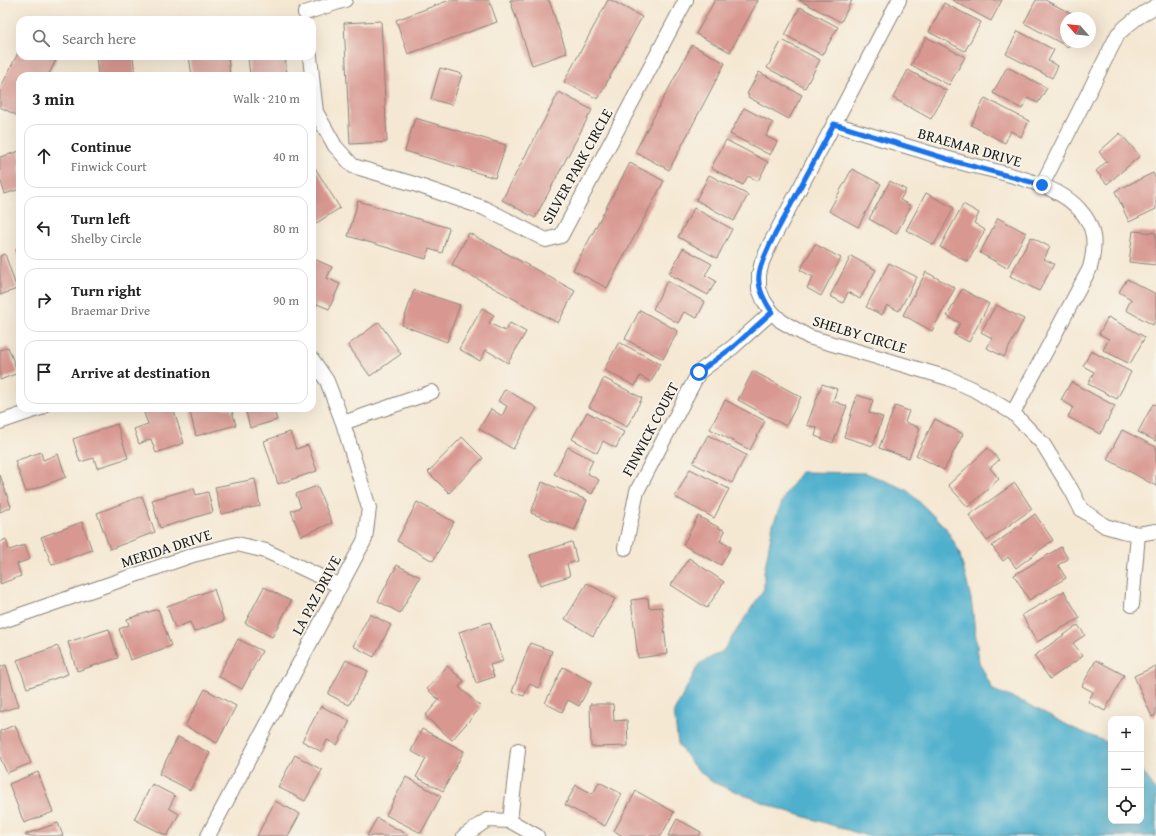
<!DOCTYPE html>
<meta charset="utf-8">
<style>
:root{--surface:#fff;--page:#f6f6f6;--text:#222;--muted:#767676;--line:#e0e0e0}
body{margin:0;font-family:"Gentium Book Plus",serif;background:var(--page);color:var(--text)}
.controls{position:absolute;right:12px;bottom:12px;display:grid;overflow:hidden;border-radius:8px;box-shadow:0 4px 16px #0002}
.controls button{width:36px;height:36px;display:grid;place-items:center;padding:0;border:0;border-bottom:1px solid var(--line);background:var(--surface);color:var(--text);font:20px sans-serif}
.compass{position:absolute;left:1060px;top:12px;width:36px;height:36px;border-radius:50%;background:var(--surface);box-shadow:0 4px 16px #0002;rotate:298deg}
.stop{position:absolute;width:12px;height:12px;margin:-9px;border:3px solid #1a73e8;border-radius:50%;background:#fff}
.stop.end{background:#1a73e8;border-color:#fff;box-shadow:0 1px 4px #0008}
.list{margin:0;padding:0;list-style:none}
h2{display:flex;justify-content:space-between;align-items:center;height:52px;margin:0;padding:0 16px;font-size:17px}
h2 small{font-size:13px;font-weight:400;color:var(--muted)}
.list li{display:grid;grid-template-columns:26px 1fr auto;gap:12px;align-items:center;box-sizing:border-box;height:64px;margin:0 8px 8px;padding:0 8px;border:1px solid var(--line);border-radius:12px}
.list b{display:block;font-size:15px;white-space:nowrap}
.list p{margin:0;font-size:13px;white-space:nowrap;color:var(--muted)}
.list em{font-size:13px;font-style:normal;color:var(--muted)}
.icon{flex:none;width:22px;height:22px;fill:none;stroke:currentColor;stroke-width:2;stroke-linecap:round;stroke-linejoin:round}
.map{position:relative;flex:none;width:1156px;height:836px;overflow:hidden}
.search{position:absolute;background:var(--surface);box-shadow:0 4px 16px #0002;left:16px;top:16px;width:300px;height:44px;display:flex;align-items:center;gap:10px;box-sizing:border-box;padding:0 14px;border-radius:12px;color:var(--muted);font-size:15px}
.panel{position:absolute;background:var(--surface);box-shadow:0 4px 16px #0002;left:16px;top:72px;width:300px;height:340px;border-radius:12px}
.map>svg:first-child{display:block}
.water{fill:#4fb0ce;stroke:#366675}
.building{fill:#d89891}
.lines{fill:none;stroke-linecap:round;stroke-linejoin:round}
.minor-casing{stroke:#888278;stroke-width:16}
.minor{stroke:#fff;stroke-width:14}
.route{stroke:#1a73e8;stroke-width:5}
.labels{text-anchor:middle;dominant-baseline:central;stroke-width:4;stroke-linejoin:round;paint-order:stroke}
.street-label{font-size:15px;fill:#1c1c1c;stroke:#f7f3e8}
</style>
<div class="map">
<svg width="1156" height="836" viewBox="0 0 1156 836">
<rect width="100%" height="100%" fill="#f7f3e8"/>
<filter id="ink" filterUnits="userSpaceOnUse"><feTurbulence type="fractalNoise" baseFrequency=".025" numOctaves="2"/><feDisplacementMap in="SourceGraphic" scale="8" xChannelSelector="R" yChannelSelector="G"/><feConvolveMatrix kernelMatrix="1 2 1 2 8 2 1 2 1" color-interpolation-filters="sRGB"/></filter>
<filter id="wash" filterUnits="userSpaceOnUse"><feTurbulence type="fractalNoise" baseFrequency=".012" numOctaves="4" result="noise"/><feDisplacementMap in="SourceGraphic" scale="16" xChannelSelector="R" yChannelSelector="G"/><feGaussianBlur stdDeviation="0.9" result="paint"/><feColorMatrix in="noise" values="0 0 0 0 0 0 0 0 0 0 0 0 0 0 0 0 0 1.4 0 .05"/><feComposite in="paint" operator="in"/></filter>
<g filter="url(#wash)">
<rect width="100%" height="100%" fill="#f5e8d3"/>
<path class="water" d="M801 472 866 473 907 490 946 528 959 551 971 599 979 662 993 690 1028 704 1073 728 1111 744V821H1141V770L1149 780 1156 793V836H867L777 808 712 782 692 764 678 744 674 712 699 664 723 651 764 589V573L773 524 786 493Z"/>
<g id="blocks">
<path class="building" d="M450 0H489L497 22 408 54 396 20Z
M510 0H549L567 53 532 65Z
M608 0H611L642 17 598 99 564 82Z
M715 0H758L730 52 696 34Z
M799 0H852L841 22Z
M952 0H1002L991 21Z
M1036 0H1045L1072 14 1070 18H1066V42H1071L1068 47 1024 23Z
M944 3 981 22 965 51 929 32Z
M800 7 838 27 822 55 785 35Z
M381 21 387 142 350 144 344 23Z
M1018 31 1054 50 1048 61 1058 66 1052 78 1006 54Z
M926 37 965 57 949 85 911 65Z
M782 40 820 60 805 88 767 68Z
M692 45 725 63 669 170 635 152Z
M20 49V56H58L48 76H20V117L0 107V89Z
M96 56H133L135 76H98Z
M189 56H228L230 76H192Z
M248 56H285L287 76H250Z
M1007 67 1047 88 1038 103 1028 98 1022 109 993 93Z
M440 68 462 74 452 105 431 99Z
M908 70 947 91 931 119 893 98Z
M759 72 802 95 789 119 748 97 749 95 747 94Z
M559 92 592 110 535 218 502 200Z
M985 98 1029 121 1021 137 1011 131 1005 143 971 125Z
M744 108 773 123 766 136 777 142 770 155 730 134Z
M415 118 506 145 495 178 405 151Z
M1120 133 1140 156 1107 184 1096 171 1107 161 1099 152Z
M726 140 768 162 758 181 748 176 743 185 711 168Z
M20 151V189L5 194 0 179V157Z
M312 163 340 208 312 226Z
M630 163 664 181 607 288 573 270Z
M852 169 881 184 858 227 829 211Z
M1153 173 1156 179V209L1129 222 1115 191Z
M709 175 748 195 734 221 696 200Z
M890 181 906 190 900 200 911 206 896 234 869 219Z
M926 193 954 208 934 245 906 230Z
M358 201 449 228 442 253 429 249 426 259 348 236Z
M963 204 979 213 974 223 985 230 968 262 940 247Z
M694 208 732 229 717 258 678 237Z
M998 218 1026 233 1007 268 980 253Z
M1133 231 1156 233V265L1129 262Z
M469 233 575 291 558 323 452 265Z
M1031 237 1050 247 1044 259 1054 264 1039 291 1010 276Z
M815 244 841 258 821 296 807 288 813 277 800 270Z
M683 248 712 264 705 275 716 281 708 295 669 274Z
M20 249V261L16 250Z
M5 254 17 289 0 295V256Z
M851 256 876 270 860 299 848 292 843 303 830 296Z
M312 258 332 267 327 278 340 284 329 309 317 304 312 315Z
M889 263 917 277 899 311 887 305 882 315 866 307Z
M926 272 955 288 932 331 903 315Z
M1127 279 1156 294V319L1153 325 1126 310 1131 299 1119 292Z
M667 281 705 302 697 318 684 312 678 323 653 309Z
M962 289 989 304 969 342 954 334 960 323 947 316Z
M414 290 460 305 447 342 402 325Z
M996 305 1024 319 1004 357 987 348 992 338 981 332Z
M482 308 494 315 489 323 505 331 510 323 526 332 508 363 486 350 480 361 459 349Z
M640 310 678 331 663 359 625 339Z
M1108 317 1145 337 1130 364 1103 350 1109 339 1099 334Z
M379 322 401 354 370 376 348 345Z
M619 342 660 364 651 382 640 376 635 386 604 370Z
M8 347 18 373 0 380V350Z
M1091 351 1131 372 1117 399 1088 384 1094 372 1083 366Z
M753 371 801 397 786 426 738 400Z
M604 378 642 398 627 427 589 407Z
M1071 382 1115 406 1100 434 1068 417 1073 407 1061 400Z
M822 384 837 389 833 401 847 406 833 443 815 436 817 428 807 425Z
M505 389 537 408 513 449 479 429 491 409 502 416 507 406 498 401Z
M857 395 873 400 869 413 883 417 873 446 844 437Z
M725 400 765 421 750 450 710 429Z
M1153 404 1156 405V441L1138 432Z
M895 406 909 411 905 422 920 428 909 458 879 448Z
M160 408H173L184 443 156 453 151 439 139 444 134 429 148 424 144 413Z
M189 408H231L236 425 196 436Z
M245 408H278L274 410 277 420 250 428Z
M587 412 624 432 616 448 603 441 597 453 572 439Z
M935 419 963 434 944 470 916 455Z
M117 424 128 458 97 468 94 458 80 462 73 439Z
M1122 430 1156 447V486L1107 459Z
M290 432 296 449 308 445 317 471 278 484 264 441Z
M708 435 746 455 732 483 693 463Z
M462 437 483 458 449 493 428 472Z
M568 447 593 460 587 473 599 480 592 494 554 474Z
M988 448 999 460 990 468 999 479 968 507 948 485Z
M41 452 43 460 58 454 66 477 26 492 15 461Z
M690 469 729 489 714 518 675 497Z
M0 475 11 507 0 512Z
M255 479 260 506 221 514 215 487Z
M542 482 587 500 575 530 531 513Z
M1015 483 1032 509 987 541 969 515Z
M317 486 332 523 301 536 291 511 301 507 296 494Z
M194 488 196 495 208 492 213 512 160 528 152 500Z
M142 496 155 532 110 549 97 513Z
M417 502 454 522 433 561 397 541Z
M1035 514 1053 540 1016 568 1008 557 1003 561 992 546Z
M698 516 725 531 720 541 731 547 721 565 683 545Z
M82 522 92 550 52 565 41 537Z
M6 539 9 550 25 545 30 559 17 564 21 576 0 584V542Z
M572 542 577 561 567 564 570 576 540 585 530 555Z
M1061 547 1068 559 1058 565 1066 578 1029 600 1014 575Z
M689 558 724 582 707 608 671 585Z
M397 565 420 577 400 613 378 601Z
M587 583 615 599 593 636 565 619Z
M264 587 291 601 272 637 245 623Z
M214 589 224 621 194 632 190 622 175 628 167 606Z
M1064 591 1080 618 1037 642 1022 615Z
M648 598 649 608 662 607 667 654 638 658 631 600Z
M158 609 171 646 130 660 119 629 129 625 127 619Z
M370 614 391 625 374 657 353 646Z
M490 622 503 661 490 665 494 677 476 683 459 632Z
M1078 625 1085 635 1073 643 1083 656 1050 679 1034 656Z
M109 629 118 658 77 671 68 642Z
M238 639 262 651 242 689 218 676Z
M530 643 552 651 539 688 529 684 524 696 512 692Z
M58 646 68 674 27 688 17 660Z
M346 660 368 671 349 705 328 694Z
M1096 660 1124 675 1105 711 1088 702 1093 692 1082 686Z
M6 665 19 706 0 712V667Z
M447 666 464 681 459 687 481 707 452 740 425 716 439 700 427 689Z
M1156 666V715L1152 717 1134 676Z
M563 667 592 682 579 706 568 700 562 712 545 703Z
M205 689 236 706 217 743 185 726Z
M590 704H613L614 721 627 720 628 746 591 747Z
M321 706 350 721 337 745 327 740 322 752 302 741Z
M15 725 31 763 7 773 0 757V731Z
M422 729 464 751 443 791 416 777 426 759 411 751Z
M178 737 210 753 190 790 159 774Z
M295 755 322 770 305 801 278 787Z
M38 772 53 812 24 823 9 784Z
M406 777 441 796 421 833 386 815Z
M599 782 622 794 605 826 565 805 576 785 593 794Z
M152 784 175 796 169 808 179 814 167 836 134 819Z
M636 791 674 812 661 836H623L614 831Z
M275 801 300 814 288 836H257Z
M377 818 410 836H367Z
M677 819 701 832 699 836H668Z
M58 823 63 836H26V834Z"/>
</g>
</g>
<g filter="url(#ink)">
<use href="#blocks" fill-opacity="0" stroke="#888278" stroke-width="1"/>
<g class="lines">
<g class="minor-casing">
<path id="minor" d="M899 0 834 124 771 242 762 262 759 274V289L764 301 772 312 781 321 809 337 948 378 973 389 1013 413 1043 444 1072 491 1081 509 1105 526 1122 531 1138 534 1156 531
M305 13 345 0
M310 56 312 76
M312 77 316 112 335 146 353 166 414 184 484 208 546 240 561 236 686 0
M834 124C875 137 916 149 956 161 993 172 1053 180 1079 209 1096 227 1096 245 1090 268L1013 413
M1042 185 1118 34C1130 22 1141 14 1156 6
M0 422 41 408
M343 423 432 392
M625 548 637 491 699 372 733 347 772 312
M1132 605 1138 534
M0 622 193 555 237 544 266 551 340 586
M510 821 518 750
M208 836 365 539 369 508 343 423 327 381 312 359
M464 836 487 820 510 821 537 836"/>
</g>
<use href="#minor" class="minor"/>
</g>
</g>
<g class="lines" filter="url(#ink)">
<path class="route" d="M699 372 733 347 772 312C752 282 757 273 771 242L834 124 957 162 1042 185"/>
</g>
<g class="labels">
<g class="street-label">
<text transform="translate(970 147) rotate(16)">BRAEMAR DRIVE</text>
<text transform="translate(577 166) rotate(-61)">SILVER PARK CIRCLE</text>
<text transform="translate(860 334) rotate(17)">SHELBY CIRCLE</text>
<text transform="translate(650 429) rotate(-62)">FINWICK COURT</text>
<text transform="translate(166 548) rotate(-18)">MERIDA DRIVE</text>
<text transform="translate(316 595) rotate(-62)">LA PAZ DRIVE</text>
</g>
</g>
</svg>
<div class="controls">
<button>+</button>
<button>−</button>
<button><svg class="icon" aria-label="locate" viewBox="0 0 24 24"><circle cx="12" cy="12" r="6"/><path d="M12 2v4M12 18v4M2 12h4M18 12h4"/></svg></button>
</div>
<svg class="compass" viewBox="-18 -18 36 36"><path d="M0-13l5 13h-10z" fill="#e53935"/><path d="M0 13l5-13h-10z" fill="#767676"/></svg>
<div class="stop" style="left:699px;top:372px"></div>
<div class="stop end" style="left:1042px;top:185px"></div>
<div class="search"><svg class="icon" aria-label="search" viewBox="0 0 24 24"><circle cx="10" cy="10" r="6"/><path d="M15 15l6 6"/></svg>Search here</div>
<section class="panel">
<h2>3 min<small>Walk · 210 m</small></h2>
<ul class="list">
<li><svg class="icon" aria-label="ahead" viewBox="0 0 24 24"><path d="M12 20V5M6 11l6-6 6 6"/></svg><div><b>Continue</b><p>Finwick Court</p></div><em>40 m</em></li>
<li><svg class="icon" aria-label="left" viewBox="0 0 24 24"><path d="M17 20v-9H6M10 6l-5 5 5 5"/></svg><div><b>Turn left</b><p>Shelby Circle</p></div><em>80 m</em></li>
<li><svg class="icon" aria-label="right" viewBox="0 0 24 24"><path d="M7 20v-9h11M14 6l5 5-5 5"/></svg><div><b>Turn right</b><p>Braemar Drive</p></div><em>90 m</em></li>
<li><svg class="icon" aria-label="arrive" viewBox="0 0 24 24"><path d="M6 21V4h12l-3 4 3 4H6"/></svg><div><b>Arrive at destination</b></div></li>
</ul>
</section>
</div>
